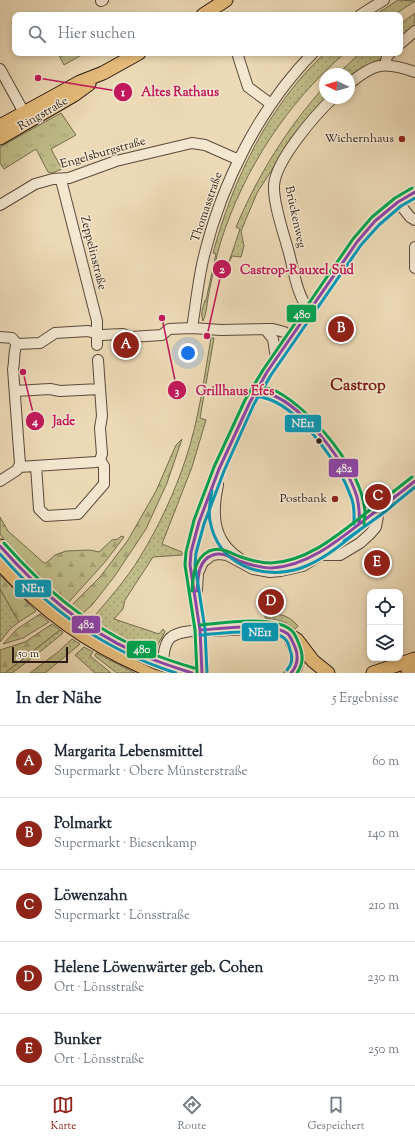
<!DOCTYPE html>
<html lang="de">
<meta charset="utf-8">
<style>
:root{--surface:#fff;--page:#f6f6f7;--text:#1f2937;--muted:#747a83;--line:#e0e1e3;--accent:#8f2418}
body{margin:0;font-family:"Sorts Mill Goudy",serif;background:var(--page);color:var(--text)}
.controls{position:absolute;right:12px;bottom:12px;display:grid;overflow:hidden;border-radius:8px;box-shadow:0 2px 6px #0003}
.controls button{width:36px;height:36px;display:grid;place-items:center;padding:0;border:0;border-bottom:1px solid var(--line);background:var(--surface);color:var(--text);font:20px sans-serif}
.compass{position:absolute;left:319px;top:68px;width:36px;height:36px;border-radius:50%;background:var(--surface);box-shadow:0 2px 6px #0003;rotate:274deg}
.scale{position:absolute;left:12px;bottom:10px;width:56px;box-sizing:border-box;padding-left:4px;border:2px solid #2a1a13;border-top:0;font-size:11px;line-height:14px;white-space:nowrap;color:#2a1a13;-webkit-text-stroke:3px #f3e7d0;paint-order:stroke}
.you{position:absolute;left:188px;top:353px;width:14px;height:14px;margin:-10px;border:3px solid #fff;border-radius:50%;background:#1a73e8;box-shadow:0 0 0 6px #1a73e833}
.badge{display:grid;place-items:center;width:26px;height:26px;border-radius:50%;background:var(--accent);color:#fff;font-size:13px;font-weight:700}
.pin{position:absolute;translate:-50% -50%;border:2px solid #fff;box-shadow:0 1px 4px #0006}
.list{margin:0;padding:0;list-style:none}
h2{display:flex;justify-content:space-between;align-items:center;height:52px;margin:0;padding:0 16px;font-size:17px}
h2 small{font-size:13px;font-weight:400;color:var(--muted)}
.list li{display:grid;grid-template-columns:26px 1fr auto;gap:12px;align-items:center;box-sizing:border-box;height:72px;padding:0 16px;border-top:1px solid var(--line)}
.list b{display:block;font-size:15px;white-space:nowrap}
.list p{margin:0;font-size:13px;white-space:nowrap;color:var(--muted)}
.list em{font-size:13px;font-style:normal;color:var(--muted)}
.icon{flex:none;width:22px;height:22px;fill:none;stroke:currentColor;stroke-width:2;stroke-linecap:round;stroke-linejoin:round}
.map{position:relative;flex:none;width:415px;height:673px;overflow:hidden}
.search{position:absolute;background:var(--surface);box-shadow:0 2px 6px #0003;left:12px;right:12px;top:12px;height:44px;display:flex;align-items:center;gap:10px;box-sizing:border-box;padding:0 14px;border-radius:8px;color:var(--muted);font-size:15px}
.sheet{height:412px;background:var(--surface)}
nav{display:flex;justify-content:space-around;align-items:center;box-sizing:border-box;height:56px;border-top:1px solid var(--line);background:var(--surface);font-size:11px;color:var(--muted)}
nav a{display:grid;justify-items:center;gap:2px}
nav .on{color:var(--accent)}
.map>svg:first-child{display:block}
.grass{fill:url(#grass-dots);stroke:#746c4e}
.forest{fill:url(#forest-firs);stroke:#746c4e}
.park{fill:url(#park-tufts);stroke:#746c4e}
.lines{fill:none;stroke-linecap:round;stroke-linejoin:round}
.minor-casing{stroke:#5a4a3c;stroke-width:12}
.major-casing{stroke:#2a1a13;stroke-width:15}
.minor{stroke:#f3e7d0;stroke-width:10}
.major{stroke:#e6bd7b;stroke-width:13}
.major-bridge-casing{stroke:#2a1a13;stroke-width:15;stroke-linecap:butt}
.major-bridge{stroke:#e6bd7b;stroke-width:13}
.bus-1-casing{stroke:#f3e7d0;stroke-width:6}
.bus-2-casing{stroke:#f3e7d0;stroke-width:6}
.bus-3-casing{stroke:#f3e7d0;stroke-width:6}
.bus-1{stroke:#8e44ad;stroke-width:3}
.bus-2{stroke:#049bbb;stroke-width:3}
.bus-3{stroke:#00a651;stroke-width:3}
.poi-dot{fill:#8f2418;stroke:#f3e7d0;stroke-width:1.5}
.bus-dot{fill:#2a1a13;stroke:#f3e7d0;stroke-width:1.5}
.labels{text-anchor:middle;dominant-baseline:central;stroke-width:3;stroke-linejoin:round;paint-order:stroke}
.street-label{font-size:12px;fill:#2a1a13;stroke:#f3e7d0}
.poi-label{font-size:12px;fill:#2a1a13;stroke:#f3e7d0;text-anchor:end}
.district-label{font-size:16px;font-weight:bold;fill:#7a1f14;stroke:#f3e7d0}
.leader{fill:none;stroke:#c2185b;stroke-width:1.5}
.callout-dot{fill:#c2185b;stroke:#f3e7d0;stroke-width:1.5}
.mark-label{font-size:12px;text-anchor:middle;font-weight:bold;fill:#fff}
.callout-label{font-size:13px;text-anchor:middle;font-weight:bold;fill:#c2185b;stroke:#f3e7d0;stroke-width:3;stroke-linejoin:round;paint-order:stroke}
.line-badge{stroke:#f3e7d0;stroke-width:1.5}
.badge-label{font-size:11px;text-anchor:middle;font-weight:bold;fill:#fff}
</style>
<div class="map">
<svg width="415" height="673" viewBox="0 0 415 673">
<defs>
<pattern id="grass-dots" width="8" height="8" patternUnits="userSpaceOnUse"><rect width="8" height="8" fill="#bfbd89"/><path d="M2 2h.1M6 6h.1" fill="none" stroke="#a4a275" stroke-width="1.8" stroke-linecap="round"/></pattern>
<pattern id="forest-firs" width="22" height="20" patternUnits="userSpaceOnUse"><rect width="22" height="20" fill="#bfbd89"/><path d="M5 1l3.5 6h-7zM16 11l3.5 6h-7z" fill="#a4a275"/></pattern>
<pattern id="park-tufts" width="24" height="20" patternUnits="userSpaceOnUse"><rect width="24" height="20" fill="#bfbd89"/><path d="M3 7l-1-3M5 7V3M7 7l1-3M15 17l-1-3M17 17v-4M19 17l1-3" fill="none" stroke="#a4a275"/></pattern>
</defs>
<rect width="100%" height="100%" fill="#ecdab6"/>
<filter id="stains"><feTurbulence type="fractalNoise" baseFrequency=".005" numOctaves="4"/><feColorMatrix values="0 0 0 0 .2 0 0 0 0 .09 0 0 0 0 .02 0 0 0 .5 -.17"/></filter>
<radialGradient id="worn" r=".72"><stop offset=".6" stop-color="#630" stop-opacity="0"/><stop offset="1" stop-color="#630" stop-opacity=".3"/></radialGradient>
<path class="grass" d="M398 0 415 1 394 15H375Z
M415 13V28L400 41V24Z
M325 53H345C287 103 244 169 221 241 215 260 212 279 208 298 207 305 206 315 203 321 200 313 203 308 205 300H206L216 254 213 253C233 179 269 105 325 53Z
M360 53H386L374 65 360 71 358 70 349 78V74H338Z
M325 86V98H327L289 143 257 193 241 231 244 246 241 257 232 256 228 265 240 229 236 227C258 175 287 128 325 86Z
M211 338H214L200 418 206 420 192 467 162 544 182 552V555L153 557 125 600 123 609 114 619 159 634 163 629 164 630 165 632 158 644 156 653 121 637 91 620C108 600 126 580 140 557 159 526 175 492 186 458 199 419 204 378 211 338Z
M0 589 19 622 10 629 0 642Z
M265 613C279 614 288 614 298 626L295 629 282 621 265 618Z
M60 630 63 632 62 634 41 651 12 673H5Z
M72 639 80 644 45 673H30L58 652Z
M84 647 93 652 90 656 111 673H95L75 655Z
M96 653 135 673H117L95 656Z"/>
<path class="forest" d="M58 53H85L64 65Z
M182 439 167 483 146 529 114 577 92 605 82 614 71 606 100 577 128 540 156 491 176 445Z
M0 517 8 531 44 563H46L55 555 66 551 90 550 99 552 112 540 118 539 121 536 124 537 105 562 68 603 40 579 9 546 0 534Z
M0 575 36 611 19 622 0 589Z
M40 614 49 622 23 638 3 644 17 629Z
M52 624 60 630 10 669 5 673H0V650L25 642Z"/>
<path class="park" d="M61 113 76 135 51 149 62 169 52 173 48 172 36 149 4 169 0 163V147Z"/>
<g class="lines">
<g class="minor-casing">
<path id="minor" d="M101 1 103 0
M360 15 384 0
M400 44 415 31
M237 53 248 87 271 104
M385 65 387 57 390 53
M0 69 27 118
M349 84C374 63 384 61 415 72
M61 180 97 321V345
M398 202 410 217 415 220
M0 205 35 184 53 179 69 178 116 161 192 143 205 145 239 160
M415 247V268
M309 310C297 295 294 272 289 253 284 234 273 204 274 185 276 160 315 115 333 98
M192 328C196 304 198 280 204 256 222 182 260 107 313 53
M265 329 273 339 276 358
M0 337 12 338 17 344 40 343 55 333 88 331 102 335 123 334 131 337 162 335 169 329 192 328 221 330 273 329 284 332 291 337
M15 391 50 389 60 391 100 389
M36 466 39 509 46 516 78 514 104 484V466L100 460
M19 467 96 462 100 460 102 454 100 428 102 416 98 360
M0 481 17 470 20 464 13 369C15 361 13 352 17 344
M218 485C212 513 212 540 239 558
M315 555 379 510 415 481
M197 590 198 573 203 562 212 555 219 554 227 555 253 569 270 572 281 571 303 566 321 555H340L360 543 370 534 376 527 379 510
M162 671C165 638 165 633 200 630 199 621 198 612 196 603 193 586 188 571 191 553 195 524 213 483 226 456 240 428 251 399 267 372 282 347 300 324 317 300 345 260 371 216 415 192"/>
</g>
<g class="major-casing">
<path id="major" d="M203 15 226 0
M0 126 80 82 103 73 139 53
M0 138 74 95 89 84
M0 546C38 592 83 629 139 654
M0 563C43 613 96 649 157 673
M291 639C295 651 303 661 291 673
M202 673 200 630 261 627 276 628 283 631 297 640 313 661 328 673
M373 673 415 659
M408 673 415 670"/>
</g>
<use href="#minor" class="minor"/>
<use href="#major" class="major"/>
<g class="major-bridge-casing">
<path id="major-bridge" d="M139 654 156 662 192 673"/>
</g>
<use href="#major-bridge" class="major-bridge"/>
<g class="bus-1-casing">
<path id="bus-1" d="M257 391C262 392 267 393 272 395 304 407 347 464 357 497 359 506 360 514 359 524
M0 546C39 590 82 629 137 653 155 661 173 667 192 673
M197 591C198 577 198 560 213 555 223 551 233 559 242 562 251 565 262 568 272 568 308 566 339 540 367 518 383 506 399 494 415 481
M200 630C220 629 272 621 288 634 291 637 293 643 295 647 299 657 298 665 291 673
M202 673 200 630 190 565 191 552 199 522 219 469 250 402 267 372 357 242 375 221 398 202 415 192"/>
</g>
<g class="bus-2-casing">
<path id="bus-2" d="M256 396C261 397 266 398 271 400 303 413 340 465 351 497 355 506 354 514 354 524
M212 491C210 501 208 511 210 521 218 565 262 581 301 568 324 560 343 543 362 528
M344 541 382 514 415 487
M0 554C49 610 104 650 176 673
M200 635C217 634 274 626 285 639 288 641 289 646 290 650 293 657 292 664 287 670
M207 673 205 629 195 565 196 553 204 524 224 471 254 404 271 375 361 245 379 225 401 206 415 198"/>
</g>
<g class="bus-3-casing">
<path id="bus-3" d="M258 386C264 388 271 389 276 391 312 410 362 470 365 512 365 516 364 520 364 524
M4 543C43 587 83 622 136 647 155 656 174 662 194 668
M192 591C193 575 194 559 209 551 221 546 230 553 241 557 250 560 261 563 271 563 307 562 339 534 366 513 381 501 397 489 412 477
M200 625C222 623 273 615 291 630 295 633 297 639 299 644 303 654 304 663 297 673
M197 673 195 630 185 565 186 552 194 520 214 467 245 400 263 370 353 239 372 217 395 198 412 188"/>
</g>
<use href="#bus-1" class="bus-1"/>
<use href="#bus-2" class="bus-2"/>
<use href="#bus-3" class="bus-3"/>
</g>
<g class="poi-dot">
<circle cx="402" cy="139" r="4"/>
<circle cx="335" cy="499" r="4"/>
</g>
<circle class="bus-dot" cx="319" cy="441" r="3.5"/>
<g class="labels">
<g class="street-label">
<text transform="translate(43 114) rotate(-30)">Ringstraße</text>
<text transform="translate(103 153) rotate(-16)">Engelsburgstraße</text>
<text transform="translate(207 207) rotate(-71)">Thomasstraße</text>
<text transform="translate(295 217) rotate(78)">Brückenweg</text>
<text transform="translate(93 253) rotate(76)">Zeppelinstraße</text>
</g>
<g class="poi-label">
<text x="394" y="139">Wichernhaus</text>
<text x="327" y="499">Postbank</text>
</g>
<g class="district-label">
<text x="358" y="386">Castrop</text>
</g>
</g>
<path class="leader" d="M38 78L123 92M207 336L222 269M162 318L177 390M23 372L35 421"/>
<g class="callout-dot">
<circle cx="38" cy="78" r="4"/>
<circle cx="207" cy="336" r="4"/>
<circle cx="162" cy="318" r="4"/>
<circle cx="23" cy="372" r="4"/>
<circle cx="123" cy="92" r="10"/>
<circle cx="222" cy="269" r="10"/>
<circle cx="177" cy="390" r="10"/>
<circle cx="35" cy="421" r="10"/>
</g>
<g class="mark-label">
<text x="123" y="96">1</text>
<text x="222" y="273">2</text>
<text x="177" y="395">3</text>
<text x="35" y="425">4</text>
</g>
<g class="callout-label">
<text x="180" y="96">Altes Rathaus</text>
<text x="297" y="274">Castrop-Rauxel Süd</text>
<text x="235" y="395">Grillhaus Efes</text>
<text x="64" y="425">Jade</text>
</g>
<g class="line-badge">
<rect x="286" y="304" width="31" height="19" rx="4" fill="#00a651"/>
<rect x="284" y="414" width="38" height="19" rx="4" fill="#049bbb"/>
<rect x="328" y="458" width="31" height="20" rx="4" fill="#8e44ad"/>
<rect x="14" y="579" width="38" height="19" rx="4" fill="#049bbb"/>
<rect x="71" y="615" width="30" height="19" rx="4" fill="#8e44ad"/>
<rect x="241" y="622" width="38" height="20" rx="4" fill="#049bbb"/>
<rect x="126" y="640" width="31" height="19" rx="4" fill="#00a651"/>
</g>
<g class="badge-label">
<text x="302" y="318">480</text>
<text x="303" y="427">NE11</text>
<text x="344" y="472">482</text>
<text x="33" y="592">NE11</text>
<text x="86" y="628">482</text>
<text x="260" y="636">NE11</text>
<text x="142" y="653">480</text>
</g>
<rect width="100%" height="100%" filter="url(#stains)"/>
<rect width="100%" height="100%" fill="url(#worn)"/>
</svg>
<div class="controls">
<button><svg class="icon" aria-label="locate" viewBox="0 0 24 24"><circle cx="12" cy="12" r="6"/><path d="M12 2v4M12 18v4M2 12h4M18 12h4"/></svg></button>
<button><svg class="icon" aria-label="layers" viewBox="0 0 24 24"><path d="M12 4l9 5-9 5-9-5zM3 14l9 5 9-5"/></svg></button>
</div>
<svg class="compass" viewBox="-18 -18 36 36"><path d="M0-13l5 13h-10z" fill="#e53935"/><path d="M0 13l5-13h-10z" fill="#747a83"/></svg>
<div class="scale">50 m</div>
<div class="you"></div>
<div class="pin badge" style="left:126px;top:345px">A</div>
<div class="pin badge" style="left:341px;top:329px">B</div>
<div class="pin badge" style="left:378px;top:497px">C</div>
<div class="pin badge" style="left:271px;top:602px">D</div>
<div class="pin badge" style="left:377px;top:563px">E</div>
<div class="search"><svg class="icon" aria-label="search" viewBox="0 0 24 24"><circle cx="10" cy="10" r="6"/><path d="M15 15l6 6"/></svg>Hier suchen</div>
</div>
<section class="sheet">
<h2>In der Nähe<small>5 Ergebnisse</small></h2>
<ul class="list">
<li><span class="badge">A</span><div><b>Margarita Lebensmittel</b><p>Supermarkt · Obere Münsterstraße</p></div><em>60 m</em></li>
<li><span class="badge">B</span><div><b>Polmarkt</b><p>Supermarkt · Biesenkamp</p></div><em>140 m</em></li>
<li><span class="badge">C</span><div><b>Löwenzahn</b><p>Supermarkt · Lönsstraße</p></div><em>210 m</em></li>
<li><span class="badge">D</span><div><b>Helene Löwenwärter geb. Cohen</b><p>Ort · Lönsstraße</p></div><em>230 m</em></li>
<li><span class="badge">E</span><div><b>Bunker</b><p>Ort · Lönsstraße</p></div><em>250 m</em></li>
</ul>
</section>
<nav>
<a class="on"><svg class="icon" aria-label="map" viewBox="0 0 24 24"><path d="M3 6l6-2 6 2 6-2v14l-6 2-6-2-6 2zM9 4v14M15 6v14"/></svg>Karte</a>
<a><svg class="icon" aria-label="directions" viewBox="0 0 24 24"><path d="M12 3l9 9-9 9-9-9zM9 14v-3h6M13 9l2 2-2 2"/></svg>Route</a>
<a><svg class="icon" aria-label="saved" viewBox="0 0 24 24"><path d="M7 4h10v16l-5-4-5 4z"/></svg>Gespeichert</a>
</nav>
